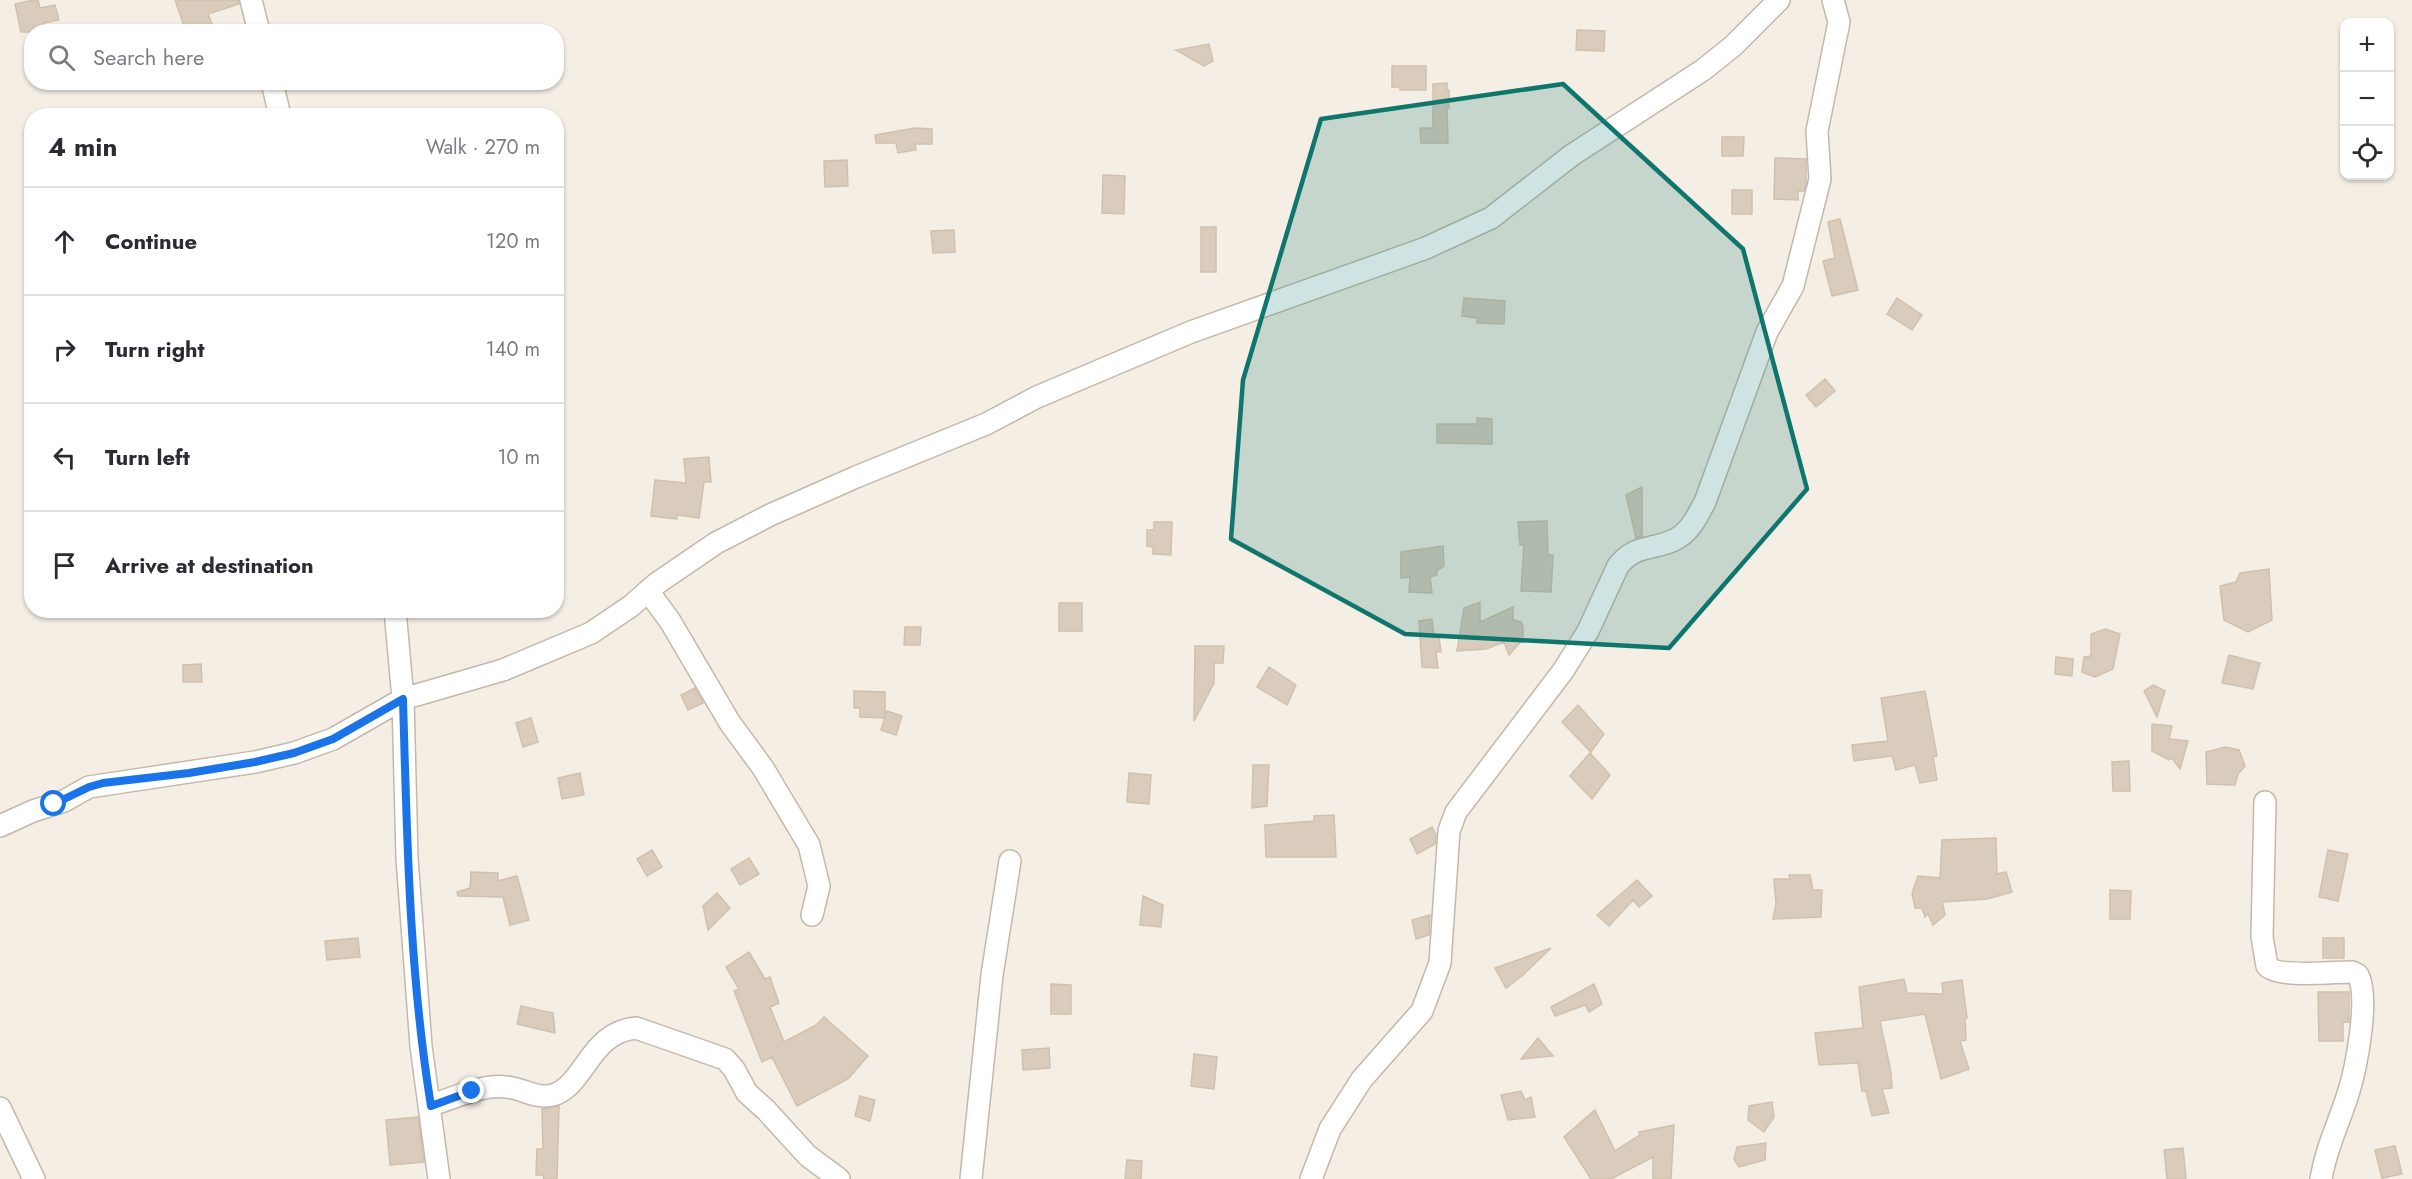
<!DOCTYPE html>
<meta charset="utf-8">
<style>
:root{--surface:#fff;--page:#f7f7f7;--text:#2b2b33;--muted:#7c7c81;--line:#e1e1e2}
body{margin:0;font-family:Jost,sans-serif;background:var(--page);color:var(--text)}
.controls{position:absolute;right:18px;top:18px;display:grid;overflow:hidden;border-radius:12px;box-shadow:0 2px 4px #0004}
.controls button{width:54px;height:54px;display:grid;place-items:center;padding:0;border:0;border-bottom:2px solid var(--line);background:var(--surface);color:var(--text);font:30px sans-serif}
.stop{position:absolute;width:18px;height:18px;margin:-14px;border:4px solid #1a73e8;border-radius:50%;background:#fff}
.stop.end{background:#1a73e8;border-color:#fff;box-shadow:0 2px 6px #0008}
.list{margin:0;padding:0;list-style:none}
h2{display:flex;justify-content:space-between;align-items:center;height:78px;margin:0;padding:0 24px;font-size:26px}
h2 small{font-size:20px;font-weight:400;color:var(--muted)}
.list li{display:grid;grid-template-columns:39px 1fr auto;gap:18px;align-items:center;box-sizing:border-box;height:108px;padding:0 24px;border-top:2px solid var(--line)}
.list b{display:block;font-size:22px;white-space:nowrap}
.list em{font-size:20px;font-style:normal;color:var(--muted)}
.icon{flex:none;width:33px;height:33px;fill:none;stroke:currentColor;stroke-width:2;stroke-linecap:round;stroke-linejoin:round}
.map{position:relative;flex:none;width:2412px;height:1179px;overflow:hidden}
.search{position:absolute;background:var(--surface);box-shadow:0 2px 4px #0004;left:24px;top:24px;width:540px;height:66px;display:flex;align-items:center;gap:15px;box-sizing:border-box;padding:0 21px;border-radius:24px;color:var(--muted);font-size:22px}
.panel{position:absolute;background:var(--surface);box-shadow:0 2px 4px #0004;left:24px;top:108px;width:540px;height:510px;border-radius:24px}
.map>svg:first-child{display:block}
.building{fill:#d9ccbd;stroke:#d1c0ad;stroke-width:1.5}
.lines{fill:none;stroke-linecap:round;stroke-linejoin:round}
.minor-casing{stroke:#c3b8aa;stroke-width:24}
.minor{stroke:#fff;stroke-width:21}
.route{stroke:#1a73e8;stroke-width:8}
.marked{fill:#0f766e;fill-opacity:0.2;stroke:#0f766e;stroke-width:4.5;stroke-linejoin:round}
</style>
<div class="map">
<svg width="2412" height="1179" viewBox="0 0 2412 1179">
<rect width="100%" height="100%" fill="#f4eee5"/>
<path class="building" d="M33 0H38L40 8 55 5 59 20 44 23 46 32H21L15 4Z
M175 0H239V4L208 14 212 24 186 32Z
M1577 30 1605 31 1604 51 1576 50Z
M1209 44 1213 61 1204 66 1176 50Z
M1392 66H1426V90H1400V87H1392Z
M1447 83V90H1449V108H1447L1448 143H1421L1420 128H1433V84Z
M915 128 932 129V144H915L916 150 898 153 896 143H876L875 135Z
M1722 137H1744L1743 156H1722Z
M1775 158 1806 159V184L1804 191H1798V200L1774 199Z
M847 160 848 186 825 187 824 161Z
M1103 175 1125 176 1124 214 1102 213Z
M1732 190H1752V214H1732Z
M1840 219 1858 290 1832 296 1823 261 1835 258 1828 222Z
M1201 227H1216V272H1201Z
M954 230 955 252 933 253 931 231Z
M1464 298 1505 301 1504 324 1477 323V318L1462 316Z
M1897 298 1922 315 1912 330 1887 314Z
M1825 379 1835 391 1816 407 1806 395Z
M1477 418 1492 419V444L1437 443V424H1477Z
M709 457 711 482H704L699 518 677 515V519L651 516 655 480 686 483 684 459Z
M1642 487V536L1636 538 1626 495Z
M1547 521 1548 555H1553L1551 592 1521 591 1524 545H1520L1518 522Z
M1154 522H1172L1171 555 1153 554V547L1147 546V530H1154Z
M1443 546 1444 566 1436 571 1437 575 1430 577 1432 593 1409 592 1410 577 1401 578V552Z
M2269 569 2272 620 2248 632 2224 620 2220 586 2236 582 2240 573Z
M1480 602V622L1513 607V620L1521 622 1523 627V639L1509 655 1504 642 1486 649 1457 651 1464 608Z
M1059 603H1082V631H1059Z
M1432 619 1434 637H1439L1441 652H1436L1438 668 1422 667 1419 621Z
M905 627H921L920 645H904Z
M2105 629 2120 634 2113 669 2095 677 2082 672 2084 657 2091 656V634Z
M1195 646H1224L1223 663H1214V683L1194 721Z
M2229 655 2260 663 2253 689 2222 683Z
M2056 657 2073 659 2072 676 2055 674Z
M201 664 202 682H183V665Z
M1269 667 1296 685 1287 705 1257 687Z
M2153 685 2165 691 2157 717 2144 691Z
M695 688 703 703 688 710 681 695Z
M854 691 885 692V718L860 717V708H854Z
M1925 691 1937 756 1933 757 1937 780 1920 783 1915 765 1896 770 1892 756 1854 761 1852 745 1888 741 1881 698Z
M1578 705 1604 734 1591 752 1562 722Z
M887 711 902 716 896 735 881 730Z
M531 718 538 742 523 747 516 723Z
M2152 724 2172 726 2169 739 2188 741 2180 769 2172 758 2169 760 2152 751Z
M2225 747 2239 750 2245 766 2238 774 2235 785 2207 784 2206 752Z
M1590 753 1610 775 1592 799 1570 776Z
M2129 761 2130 791H2113L2112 762Z
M1253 765H1269L1267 806 1252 808Z
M580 773 584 795 562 799 558 778Z
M1129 773 1151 775 1149 804 1127 802Z
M1334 815 1336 857H1266L1265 825 1314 821V816Z
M1432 827 1436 835 1435 844 1417 854 1410 839Z
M1996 838 1997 874 2006 872 2012 892 1987 899 1942 902 1945 915 1933 925 1928 914 1925 917 1922 908H1915L1912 893 1918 876 1940 878 1942 840Z
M652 850 662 867 647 876 637 859Z
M2328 850 2348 854 2338 901 2319 897Z
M749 858 759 874 740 885 731 869Z
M471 872 498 873V881L517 876 529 920 510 925 503 897 458 896 457 892 470 888Z
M1789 875H1810L1813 890H1822L1821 917 1773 919 1776 904 1774 879H1790Z
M1637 880 1652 896 1639 907 1633 900 1609 926 1597 915Z
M2110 890 2131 891 2130 919H2110Z
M717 893 730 908 708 930 703 906Z
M1143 896 1163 905 1161 927 1140 925Z
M1430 915 1429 935 1416 939 1412 920Z
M358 938 360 957 327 960 325 941Z
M2323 938H2344V958H2323Z
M1551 948 1523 975 1506 988 1495 968Z
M749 952 765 979 770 977 779 1003 770 1007 784 1042 816 1025 824 1017 868 1056 848 1079 797 1106 772 1057 762 1062 734 991 739 989 726 967Z
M1904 979 1907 993 1943 994 1942 983 1962 980 1967 1018 1965 1019 1966 1040 1960 1041 1969 1069 1941 1079 1925 1014 1880 1021 1891 1072 1892 1088 1882 1089 1889 1113 1872 1116 1866 1091H1862L1858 1063 1819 1065 1815 1033 1863 1028 1859 987Z
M1051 984 1071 985V1014H1051Z
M1594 984 1602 1004 1589 1012 1585 1005 1555 1016 1551 1007Z
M2318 992H2349V1022H2343V1041H2319Z
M521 1006 553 1013 555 1033 517 1024Z
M1538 1038 1553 1056 1521 1059Z
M1049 1048 1050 1068 1023 1070 1022 1050Z
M1194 1054 1217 1057 1214 1089 1191 1086Z
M1521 1091 1525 1100 1531 1097 1535 1117 1508 1120 1501 1095Z
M860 1096 875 1100 870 1121 855 1116Z
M1772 1102 1774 1117 1764 1132 1748 1120 1749 1106Z
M559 1106 557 1179H544L543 1175H536L537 1149H543L542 1109Z
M1595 1110 1615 1151 1640 1135 1639 1132 1674 1125 1671 1179H1653V1157L1611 1179H1591L1564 1137Z
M418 1117 424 1162 390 1165 386 1120Z
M1766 1143 1765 1160 1739 1167 1734 1159 1737 1147Z
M2395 1146 2402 1174 2382 1178 2375 1150Z
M2183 1148 2186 1179H2167L2164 1150Z
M1127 1160 1142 1161 1141 1179H1125Z"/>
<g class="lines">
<g class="minor-casing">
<path id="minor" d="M251 0 259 32
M272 82 280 116
M648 591 670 621 730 723 763 768 809 845 819 886 812 915
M395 610 403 699 407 858 421 1046 439 1179
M2265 802 2262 937 2267 966C2278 978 2333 972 2352 972L2358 975C2370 998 2356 1069 2348 1094 2339 1123 2326 1148 2321 1179
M0 826 33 811 64 801 89 787 255 762 294 753 333 739 403 699 503 670 591 633 631 606 656 584 716 543 770 515 856 477 986 424 1037 397 1191 332 1426 248 1491 218 1572 155 1703 70 1733 46 1779 0
M431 1105C455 1098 481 1084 506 1087 523 1088 538 1101 556 1094 586 1081 591 1032 636 1028L725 1059 734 1069 747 1093 766 1110 808 1156 839 1179
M0 1108 34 1179
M971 1179 992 975 1010 861
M1311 1179 1330 1129 1362 1079 1422 1011 1440 963 1449 831 1456 812 1563 671 1588 631 1618 566C1636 543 1654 551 1676 539 1691 531 1697 516 1705 502L1767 332 1793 286 1820 179 1817 131 1839 22 1833 0"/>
</g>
<use href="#minor" class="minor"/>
</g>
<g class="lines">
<path class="route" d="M54 804 89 787 103 783 189 773 255 762 294 753 333 739 403 699C407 835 409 971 431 1106L472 1091"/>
</g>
<path class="marked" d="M1563 84 1743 249 1807 489 1669 648 1405 634 1231 539 1243 380 1321 119Z"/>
</svg>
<div class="controls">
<button>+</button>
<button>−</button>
<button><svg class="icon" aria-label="locate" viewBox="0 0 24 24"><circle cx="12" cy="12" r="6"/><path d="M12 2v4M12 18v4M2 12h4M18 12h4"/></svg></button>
</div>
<div class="stop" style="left:54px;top:804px"></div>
<div class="stop end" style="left:472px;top:1091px"></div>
<div class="search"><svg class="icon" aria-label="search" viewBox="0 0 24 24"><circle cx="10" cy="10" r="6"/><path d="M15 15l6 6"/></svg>Search here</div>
<section class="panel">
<h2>4 min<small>Walk · 270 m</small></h2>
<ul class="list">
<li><svg class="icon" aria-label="ahead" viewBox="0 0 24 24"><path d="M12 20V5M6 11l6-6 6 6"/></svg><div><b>Continue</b></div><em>120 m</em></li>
<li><svg class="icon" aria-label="right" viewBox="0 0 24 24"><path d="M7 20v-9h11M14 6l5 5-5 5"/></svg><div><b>Turn right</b></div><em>140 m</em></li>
<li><svg class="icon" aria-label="left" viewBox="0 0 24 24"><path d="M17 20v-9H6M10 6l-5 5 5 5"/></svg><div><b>Turn left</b></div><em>10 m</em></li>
<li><svg class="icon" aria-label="arrive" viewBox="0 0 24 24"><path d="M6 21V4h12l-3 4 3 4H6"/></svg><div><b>Arrive at destination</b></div></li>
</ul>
</section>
</div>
